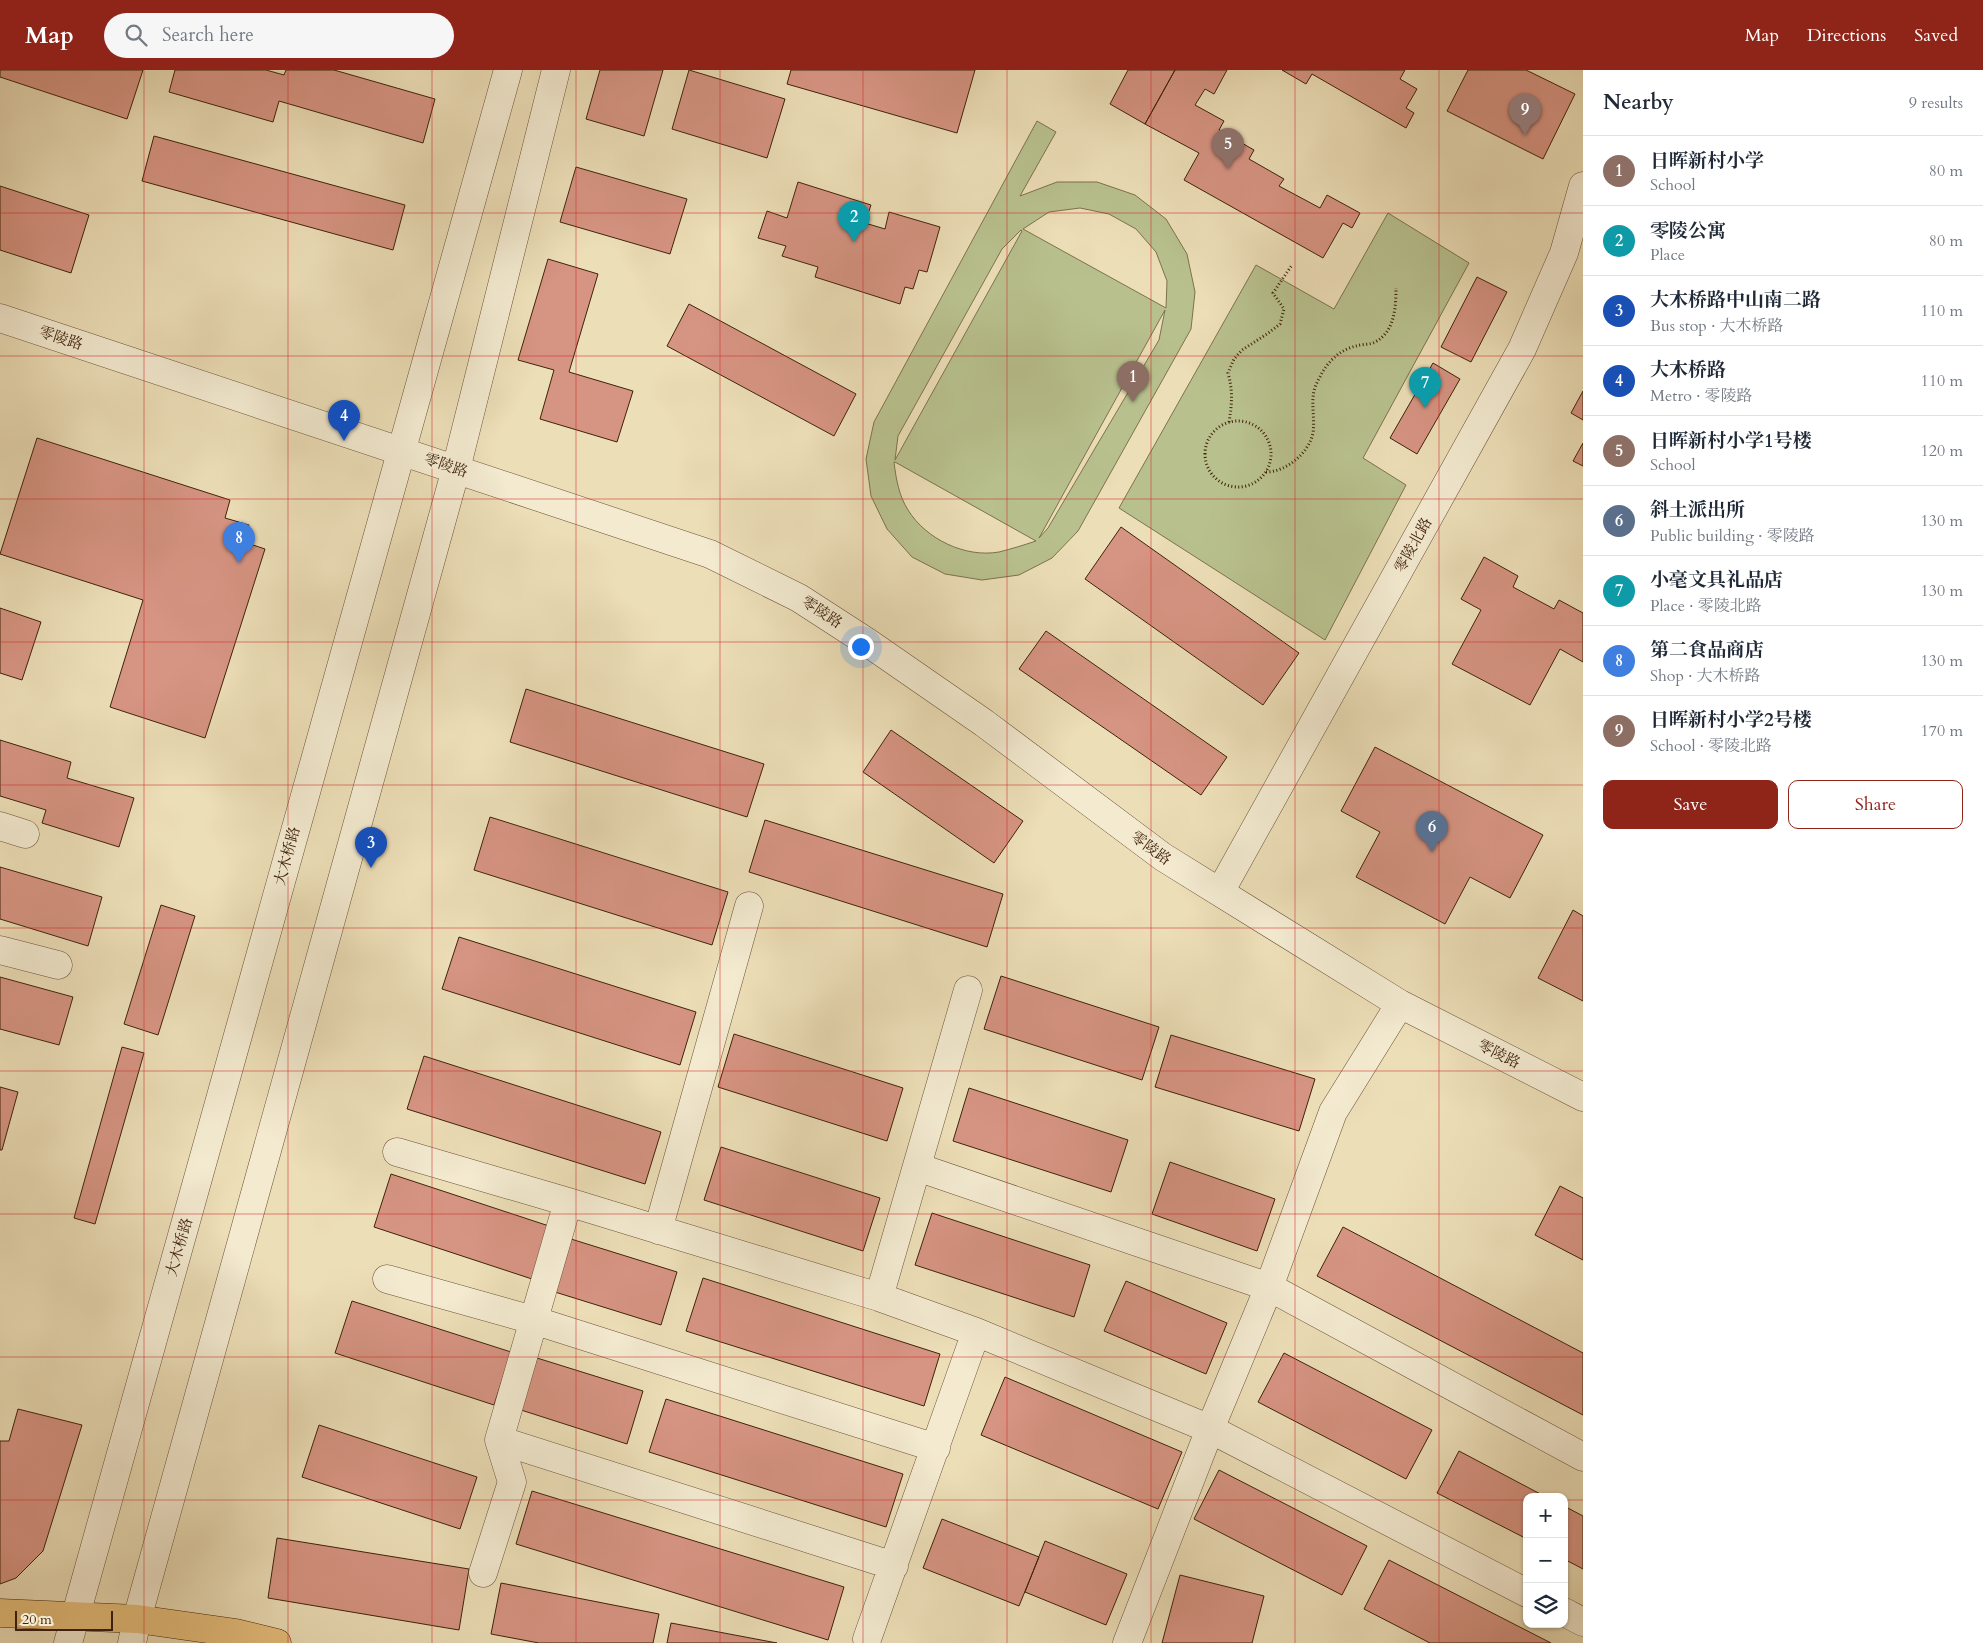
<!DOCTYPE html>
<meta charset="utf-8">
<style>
:root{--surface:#fff;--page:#f6f6f7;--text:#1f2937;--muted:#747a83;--line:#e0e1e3;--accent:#8f2418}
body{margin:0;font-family:Cardo,"Noto Serif SC",serif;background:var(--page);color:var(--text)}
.controls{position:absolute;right:15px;bottom:15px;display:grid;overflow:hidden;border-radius:10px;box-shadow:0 1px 4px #0004}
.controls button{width:45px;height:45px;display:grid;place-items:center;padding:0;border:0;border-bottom:1px solid var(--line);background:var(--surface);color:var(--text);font:25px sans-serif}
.scale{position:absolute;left:15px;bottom:12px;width:98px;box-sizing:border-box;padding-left:5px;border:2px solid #40220c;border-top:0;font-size:14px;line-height:18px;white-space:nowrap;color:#40220c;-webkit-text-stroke:4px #f3ead0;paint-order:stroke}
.you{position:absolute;left:860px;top:576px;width:18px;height:18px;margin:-12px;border:4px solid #fff;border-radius:50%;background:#1a73e8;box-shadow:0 0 0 8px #1a73e833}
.badge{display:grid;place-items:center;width:32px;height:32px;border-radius:50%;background:var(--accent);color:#fff;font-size:16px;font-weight:700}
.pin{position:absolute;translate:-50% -41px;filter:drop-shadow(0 1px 2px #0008)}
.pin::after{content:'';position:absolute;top:26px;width:18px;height:15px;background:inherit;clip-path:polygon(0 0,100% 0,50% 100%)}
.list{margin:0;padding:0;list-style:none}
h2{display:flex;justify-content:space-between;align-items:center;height:65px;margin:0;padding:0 20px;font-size:21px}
h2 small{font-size:16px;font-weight:400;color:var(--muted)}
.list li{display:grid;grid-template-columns:32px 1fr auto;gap:15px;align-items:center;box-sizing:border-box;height:70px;padding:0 20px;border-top:1px solid var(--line)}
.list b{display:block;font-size:19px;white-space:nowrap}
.list p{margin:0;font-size:16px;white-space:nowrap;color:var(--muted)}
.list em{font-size:16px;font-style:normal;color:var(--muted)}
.actions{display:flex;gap:10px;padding:15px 20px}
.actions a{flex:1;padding:11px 0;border:1px solid var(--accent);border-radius:10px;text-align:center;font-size:18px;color:var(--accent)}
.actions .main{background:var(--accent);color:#fff}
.icon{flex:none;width:28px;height:28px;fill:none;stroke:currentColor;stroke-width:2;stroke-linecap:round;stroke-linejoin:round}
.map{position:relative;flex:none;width:1583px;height:1573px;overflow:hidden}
header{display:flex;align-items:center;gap:30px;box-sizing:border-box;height:70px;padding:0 25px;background:var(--accent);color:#fff}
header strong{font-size:24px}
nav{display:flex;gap:28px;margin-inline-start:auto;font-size:18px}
.search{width:350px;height:45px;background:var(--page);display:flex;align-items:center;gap:12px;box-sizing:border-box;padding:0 18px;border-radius:28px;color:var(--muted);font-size:19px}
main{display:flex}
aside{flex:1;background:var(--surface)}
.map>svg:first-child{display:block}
.garden{fill:#b8c18e;stroke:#7c724d;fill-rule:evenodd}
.building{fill:#d69482;stroke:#40220c}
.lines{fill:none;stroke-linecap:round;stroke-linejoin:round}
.minor-casing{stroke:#6b5137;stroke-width:29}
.major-casing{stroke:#40220c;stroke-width:29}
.path{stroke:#40220c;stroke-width:3;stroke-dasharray:1 2.5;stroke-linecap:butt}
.minor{stroke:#f3ead0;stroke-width:28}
.major{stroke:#e6bf7c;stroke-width:28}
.grid{fill:none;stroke:#d62828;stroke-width:1;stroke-opacity:0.55}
.labels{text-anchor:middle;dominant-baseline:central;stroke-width:4;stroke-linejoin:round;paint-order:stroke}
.street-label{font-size:15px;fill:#40220c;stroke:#f3ead0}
</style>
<header>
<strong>Map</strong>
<div class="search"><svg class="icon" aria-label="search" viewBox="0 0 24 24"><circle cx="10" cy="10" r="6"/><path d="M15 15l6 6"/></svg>Search here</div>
<nav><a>Map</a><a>Directions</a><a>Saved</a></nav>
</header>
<main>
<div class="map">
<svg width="1583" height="1573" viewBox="0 0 1583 1573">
<rect width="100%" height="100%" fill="#ecdeb7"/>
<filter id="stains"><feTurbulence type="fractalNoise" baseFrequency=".004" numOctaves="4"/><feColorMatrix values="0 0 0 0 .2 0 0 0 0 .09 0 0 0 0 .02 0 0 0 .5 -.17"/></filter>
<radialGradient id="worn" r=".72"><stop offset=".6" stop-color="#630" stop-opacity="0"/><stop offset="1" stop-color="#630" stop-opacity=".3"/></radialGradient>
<path class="garden" d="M1037 51 1056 62 1020 126 1057 112H1097L1135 125 1166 149 1187 184 1195 222 1191 259 1078 461 1052 488 1019 505 982 510 945 504 912 487 887 459 871 426 866 389 874 352ZM1080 138 1109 144 1136 159 1156 182 1167 211 1166 238 1023 159 1049 142ZM1021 160 1022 161 895 390 898 366 1002 179ZM1165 240 1159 270 1048 458 1039 468ZM894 392H895L1036 471C1024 475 1011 479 999 482 965 488 926 469 908 440 899 426 896 409 894 392Z
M1388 143 1469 193 1363 388 1406 415 1325 570 1119 438 1256 195 1334 239Z"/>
<path class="building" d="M0 0H143L127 49 0 7Z
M175 0H266L284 5 286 0H334L435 29 423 73 279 31 273 52 169 22Z
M600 0H663L644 66 586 49Z
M689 0 785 29 767 88 672 59Z
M791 0H975L957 63 787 14Z
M1128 0H1175L1145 54 1110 34Z
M1175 0H1227L1214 24 1205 19 1195 35 1224 51 1219 60 1254 80 1249 89 1284 109 1279 116 1320 138 1327 125 1360 143 1352 158 1343 153 1323 188 1184 110 1199 83 1145 54Z
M1282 0H1405L1400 9 1417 19 1406 38 1414 43 1406 58 1312 4 1306 14Z
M1468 0H1526L1575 24 1543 89 1447 41Z
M154 66 405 135 393 180 142 111Z
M576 97 687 129 670 184 560 152Z
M798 112 871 135 865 153 885 159 889 142 940 157 927 202 919 200 913 219 905 217 900 234 815 207 818 197 782 186 786 176 758 168 767 141 787 148Z
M0 116 89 145 71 203 0 180Z
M548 189 598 204 569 302 633 321 617 372 540 349 554 300 518 290Z
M1477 207 1507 222 1471 292 1441 277Z
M689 234 856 324 834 366 667 276Z
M1433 293 1460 309 1417 384 1390 368Z
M1583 321V350L1571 343Z
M37 368 230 430 225 448 249 455 244 472 265 479 205 668 110 637 143 530 0 484Z
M1583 373V396L1573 391Z
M1121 457 1299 583 1263 635 1085 509Z
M1484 487 1518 506 1513 517 1554 539 1559 530 1583 543V592L1560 579 1530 635 1452 594 1481 540 1461 529Z
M0 538 41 552 22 610 0 603Z
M1046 561 1227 687 1201 725 1019 599Z
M526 619 764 694 747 747 510 672Z
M891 660 1023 751 994 793 863 702Z
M0 670 71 692 67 708 134 728 119 777 42 753 46 740 0 726Z
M1375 677 1543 765 1510 828 1470 807 1445 854 1356 807 1380 762 1341 741Z
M490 747 728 822 712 875 474 800Z
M765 750 1003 824 987 877 749 802Z
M0 797 102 827 88 876 0 849Z
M161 835 195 846 158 965 124 954Z
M1573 840 1583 846V931L1538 908Z
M459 867 696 942 680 995 442 919Z
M1001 906 1159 957 1142 1010 984 959Z
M0 907 73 927 59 975 0 959Z
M734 964 903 1018 887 1071 718 1017Z
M1171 965 1315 1009 1299 1061 1155 1017Z
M122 977 144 983 95 1154 74 1148Z
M424 986 661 1062 645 1114 407 1039Z
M0 1017 18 1022 2 1080H0Z
M969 1018 1128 1070 1111 1122 953 1071Z
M721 1077 880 1128 863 1181 704 1130Z
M1170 1092 1275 1129 1257 1181 1152 1144Z
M391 1104 549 1156 532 1209 374 1157Z
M1560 1116 1583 1128V1190L1535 1165Z
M932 1143 1090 1195 1074 1247 915 1195Z
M1343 1157 1583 1283V1345L1317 1206Z
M571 1169 677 1202 661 1255 555 1222Z
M703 1208 940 1284 924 1336 686 1261Z
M1126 1211 1227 1253 1206 1304 1104 1261Z
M352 1231 511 1282 494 1335 335 1283Z
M1284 1283 1432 1360 1406 1409 1258 1332Z
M537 1288 643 1321 627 1374 521 1340Z
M1005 1307 1182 1382 1158 1439 981 1365Z
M666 1329 903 1404 886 1457 649 1382Z
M18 1339 82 1355 43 1481 16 1508 0 1514V1371H9Z
M319 1355 477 1407 460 1459 302 1407Z
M1459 1381 1546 1427H1527V1469L1437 1423Z
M1219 1400 1367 1476 1342 1525 1194 1449Z
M532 1421 844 1517 828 1570 516 1474Z
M1564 1436 1583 1446V1499L1564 1489Z
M942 1449 1039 1487 1019 1536 923 1498Z
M277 1468 469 1499 459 1560 268 1528Z
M1045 1471 1127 1504 1106 1555 1025 1522Z
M1389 1490 1551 1573H1430L1364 1539Z
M1180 1505 1264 1526 1252 1573H1162Z
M501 1513 659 1544 653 1573H539L491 1564Z
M671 1553 777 1573H667Z"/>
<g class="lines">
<g class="minor-casing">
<path id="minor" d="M0 248 710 484 799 528 867 572 984 653 1163 787 1400 934 1583 1027
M0 756 25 764
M1220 822 1522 279 1564 183 1583 116
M0 880 58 895
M397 1082 568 1132 879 1227 976 1262 1210 1359 1527 1523
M917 1097 1269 1217 1583 1387
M658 1160 749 836
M387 1209 533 1250 936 1378
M879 1227 968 920
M499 1370 894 1496
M483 1503 512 1412 499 1370 568 1132
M1564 1542 1583 1552
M867 1569 976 1262
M68 1573 508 0
M132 1573 137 1549 456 399 556 0
M1127 1573 1210 1359 1269 1217 1333 1042 1400 934"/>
</g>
<g class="major-casing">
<path id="major" d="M0 1543 137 1549 236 1563 277 1573"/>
</g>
<path class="path" d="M1205 384a33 33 0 1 1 66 0a33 33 0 1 1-66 0Z
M1229 352C1232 334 1233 321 1228 303L1234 289 1242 280 1267 264 1280 254 1284 239 1273 223 1292 195
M1266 402C1286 402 1309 383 1313 363 1315 349 1311 334 1314 321 1315 315 1319 309 1322 303 1329 290 1342 279 1356 276 1362 274 1370 275 1375 272 1395 262 1396 236 1396 218"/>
<use href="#minor" class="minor"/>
<use href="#major" class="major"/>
</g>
<path class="grid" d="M144 0V1573M288 0V1573M432 0V1573M576 0V1573M720 0V1573M863 0V1573M1007 0V1573M1151 0V1573M1295 0V1573M1439 0V1573M0 143H1583M0 286H1583M0 429H1583M0 572H1583M0 715H1583M0 858H1583M0 1001H1583M0 1144H1583M0 1287H1583M0 1430H1527M1564 1430H1583"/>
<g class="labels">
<g class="street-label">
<text transform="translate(61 268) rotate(18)">零陵路</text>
<text transform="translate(446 395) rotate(19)">零陵路</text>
<text transform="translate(1413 475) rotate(-61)">零陵北路</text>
<text transform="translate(822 542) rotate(33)">零陵路</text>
<text transform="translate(1151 778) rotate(36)">零陵路</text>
<text transform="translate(287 786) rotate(-75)">大木桥路</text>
<text transform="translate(1499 984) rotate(27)">零陵路</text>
<text transform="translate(179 1177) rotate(-74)">大木桥路</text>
</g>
</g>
<rect width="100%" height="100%" filter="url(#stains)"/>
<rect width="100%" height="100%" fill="url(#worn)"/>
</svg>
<div class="controls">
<button>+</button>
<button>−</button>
<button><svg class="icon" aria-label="layers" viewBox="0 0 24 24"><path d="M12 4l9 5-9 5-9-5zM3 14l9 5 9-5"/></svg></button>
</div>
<div class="scale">20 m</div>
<div class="you"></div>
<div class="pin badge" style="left:1133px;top:332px;background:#8d6e63">1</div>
<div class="pin badge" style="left:854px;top:172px;background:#0f9aa8">2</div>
<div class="pin badge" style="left:371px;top:798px;background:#1a4fb4">3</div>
<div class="pin badge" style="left:344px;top:371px;background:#1a4fb4">4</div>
<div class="pin badge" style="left:1228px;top:99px;background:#8d6e63">5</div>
<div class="pin badge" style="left:1432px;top:782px;background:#5c6f8a">6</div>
<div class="pin badge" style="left:1425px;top:338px;background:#0f9aa8">7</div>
<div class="pin badge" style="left:239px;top:493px;background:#3f7fe0">8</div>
<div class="pin badge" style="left:1525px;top:65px;background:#8d6e63">9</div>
</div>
<aside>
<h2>Nearby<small>9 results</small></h2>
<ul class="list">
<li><span class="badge" style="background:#8d6e63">1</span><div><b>日晖新村小学</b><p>School</p></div><em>80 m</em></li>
<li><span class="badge" style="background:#0f9aa8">2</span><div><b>零陵公寓</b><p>Place</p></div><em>80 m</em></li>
<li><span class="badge" style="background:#1a4fb4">3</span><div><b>大木桥路中山南二路</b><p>Bus stop · 大木桥路</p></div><em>110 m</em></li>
<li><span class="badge" style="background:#1a4fb4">4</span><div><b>大木桥路</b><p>Metro · 零陵路</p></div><em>110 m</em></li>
<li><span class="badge" style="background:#8d6e63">5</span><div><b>日晖新村小学1号楼</b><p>School</p></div><em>120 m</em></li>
<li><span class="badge" style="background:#5c6f8a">6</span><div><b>斜土派出所</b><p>Public building · 零陵路</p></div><em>130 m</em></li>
<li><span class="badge" style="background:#0f9aa8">7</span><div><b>小毫文具礼品店</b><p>Place · 零陵北路</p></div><em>130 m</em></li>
<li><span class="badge" style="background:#3f7fe0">8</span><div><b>第二食品商店</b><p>Shop · 大木桥路</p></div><em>130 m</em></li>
<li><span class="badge" style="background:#8d6e63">9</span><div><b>日晖新村小学2号楼</b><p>School · 零陵北路</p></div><em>170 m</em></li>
</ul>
<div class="actions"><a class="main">Save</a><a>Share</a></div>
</aside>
</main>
